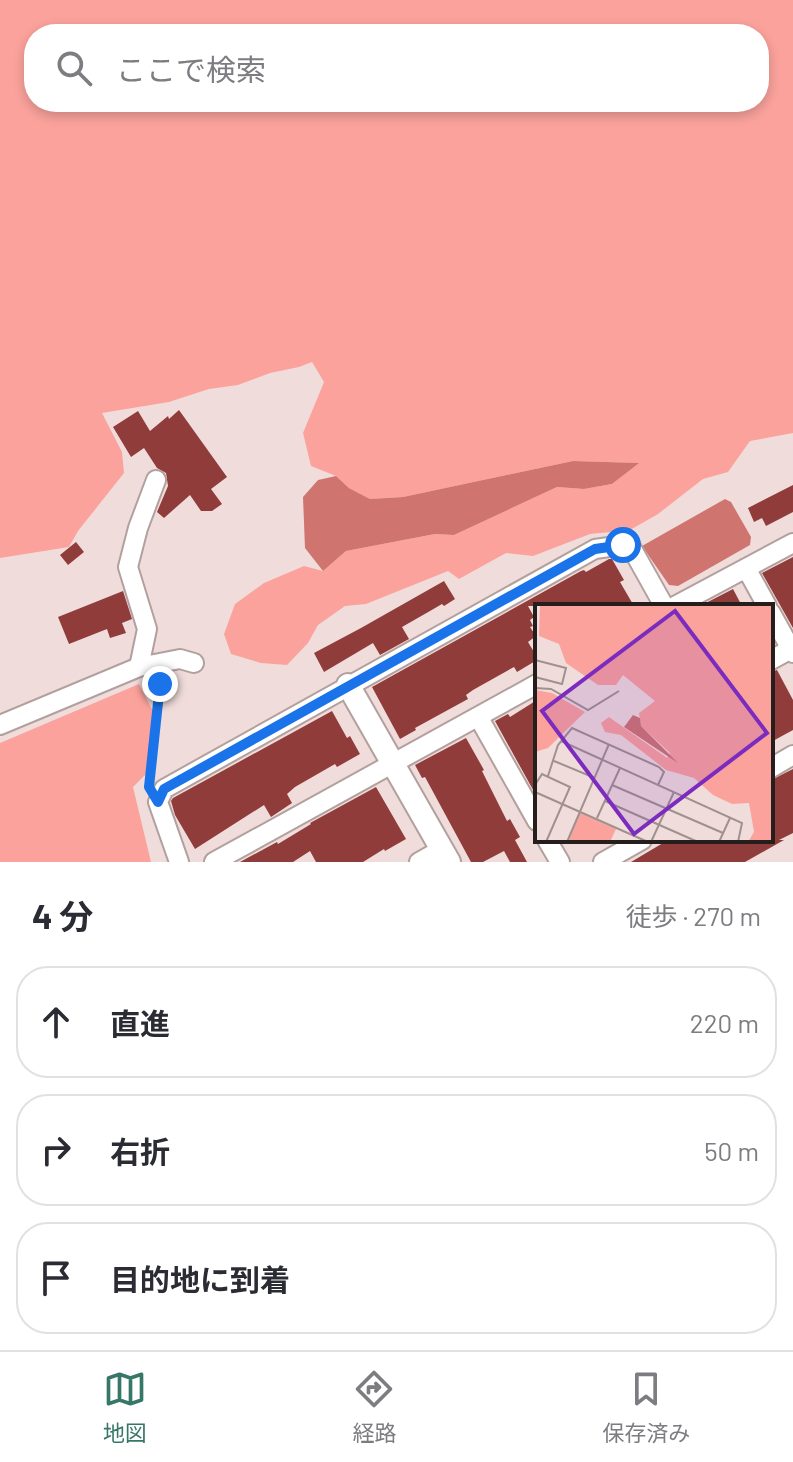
<!DOCTYPE html>
<html lang="ja">
<meta charset="utf-8">
<style>
:root{--surface:#fff;--page:#f2f2f3;--text:#2b2b33;--muted:#7c7c81;--line:#e1e1e2;--accent:#377767}
body{margin:0;font-family:Barlow,"Noto Sans JP",sans-serif;background:var(--page);color:var(--text)}
.stop{position:absolute;width:24px;height:24px;margin:-18px;border:6px solid #1a73e8;border-radius:50%;background:#fff}
.stop.end{background:#1a73e8;border-color:#fff;box-shadow:0 2px 8px #0008}
.list{margin:0;padding:0;list-style:none}
h2{display:flex;justify-content:space-between;align-items:center;height:104px;margin:0;padding:0 32px;font-size:34px}
h2 small{font-size:26px;font-weight:400;color:var(--muted)}
.list li{display:grid;grid-template-columns:52px 1fr auto;gap:24px;align-items:center;box-sizing:border-box;height:112px;margin:0 16px 16px;padding:0 16px;border:2px solid var(--line);border-radius:32px}
.list b{display:block;font-size:30px;white-space:nowrap}
.list em{font-size:26px;font-style:normal;color:var(--muted)}
.icon{flex:none;width:44px;height:44px;fill:none;stroke:currentColor;stroke-width:2;stroke-linecap:round;stroke-linejoin:round}
.map{position:relative;flex:none;width:793px;height:862px;overflow:hidden}
.search{position:absolute;background:var(--surface);box-shadow:0 4px 12px #0003;left:24px;right:24px;top:24px;height:88px;display:flex;align-items:center;gap:20px;box-sizing:border-box;padding:0 28px;border-radius:32px;color:var(--muted);font-size:30px}
.sheet{height:488px;background:var(--surface)}
nav{display:flex;justify-content:space-around;align-items:center;box-sizing:border-box;height:112px;border-top:2px solid var(--line);background:var(--surface);font-size:22px;color:var(--muted)}
nav a{display:grid;justify-items:center;gap:4px}
nav .on{color:var(--accent)}
.map>svg:first-child{display:block}
.green{fill:#fba29c;fill-rule:evenodd}
.water{fill:#cf746f}
.building{fill:#903c3a}
.lines{fill:none;stroke-linecap:round;stroke-linejoin:round}
.minor-casing{stroke:#b2a09e;stroke-width:22}
.tertiary-casing{stroke:#b2a09e;stroke-width:26}
.path{stroke:#ad9e9c;stroke-width:3;stroke-dasharray:4 4;stroke-linecap:butt}
.minor{stroke:#fff;stroke-width:18}
.tertiary{stroke:#fff;stroke-width:22}
.route{stroke:#1a73e8;stroke-width:10}
.inset-road{fill:none;stroke:#9f918f;stroke-width:2}
.view{fill:#7b2cbf;fill-opacity:0.15;stroke:#7b2cbf;stroke-width:4}
.inset-edge{fill:none;stroke:#251e1d;stroke-width:4}
</style>
<div class="map">
<svg width="793" height="862" viewBox="0 0 793 862">
<rect width="100%" height="100%" fill="#f0dddb"/>
<path class="green" d="M0 0H793V433L750 441 728 472 703 479 658 514 630 530 590 534 533 556 506 553 459 579 448 571 366 604 345 606 318 625 308 643 287 665 261 663 231 654 224 634 235 604 264 583 304 566 323 571 346 551 435 534 454 535 557 487 584 489 612 484 638 463 573 461 403 497 370 499 349 488 336 476 311 466 303 433 324 382 312 362 299 367 270 373 238 385 209 389 169 402 102 413 122 452 124 473 78 531 69 547 0 558ZM34 34H759V102H34Z
M139 684 157 719 147 773 133 787 151 862H0V743Z"/>
<path class="water" d="M573 461 639 463 612 484 584 489 557 487 454 535 435 534 346 551 323 571 305 548 303 497 318 480 336 476 349 488 370 499 403 497Z
M725 499 731 502 751 537 750 545 678 586 669 585 642 546Z"/>
<path class="building" d="M179 410 227 477 211 489 222 504 212 511H201L190 495 164 518 157 512 168 486 166 473 157 468 144 448 131 457 113 427 138 411 150 431 168 416 169 419Z
M793 485V512L766 526 762 518 754 522 748 508Z
M76 542 84 552 68 565 60 555Z
M793 557V628L762 573Z
M609 559H612L624 580 620 582 634 606H528L534 617 530 620 533 626 530 627 536 636 528 642 537 657V660L517 672 514 667 473 690 466 695 468 699 415 728 416 730 400 739 372 687 581 571 584 570 586 572Z
M444 581 455 599 444 606 442 604 430 611 402 627 409 639 380 655 373 643 324 672 314 653 361 628Z
M733 589 742 606H700Z
M123 591 132 619 122 623 126 633 110 638 107 629 69 644 58 617Z
M777 670 793 700V730L771 742V672Z
M537 700V797L495 721 508 714 510 717Z
M332 711 347 738 350 736 360 754 337 767 335 764 295 787 287 794 292 803 271 817 264 805 195 849 175 815 171 801 173 798Z
M466 738 484 770 482 771 507 821 510 819 520 837 515 840 527 862H510L504 851 483 862H471L425 777 422 778 415 765Z
M793 769V833L779 840H784L745 862H631L668 840H771V780Z
M376 787 406 839 385 851 384 849 363 862H316L310 851 293 862H240L277 842 278 844 311 824 310 823Z"/>
<g class="lines">
<g class="minor-casing">
<path id="minor" d="M746 568 767 606
M675 606 793 543
M771 613 793 653
M771 660 793 648
M139 667 180 659 194 663
M479 718 537 821
M0 725 139 667 147 629 128 567 138 528 156 480
M771 768 793 755
M547 840 560 862
M179 862 158 802 164 789 595 549 623 545 631 547 664 606
M214 862 537 684
M419 862 442 849
M603 862 642 840"/>
</g>
<g class="tertiary-casing">
<path id="tertiary" d="M348 685 449 862"/>
</g>
<path class="path" d="M150 780 160 684 166 680"/>
<use href="#minor" class="minor"/>
<use href="#tertiary" class="tertiary"/>
</g>
<g class="lines">
<path class="route" d="M160 684 149 787 158 802 164 789 595 549 623 545"/>
</g>
<g transform="translate(535 604)">
<rect width="238" height="238" fill="#f0dddb"/>
<path d="M5 0H238V238H213L219 228 214 199 197 200 178 191 159 174 131 166 86 131 70 128 66 119 74 113 132 154 135 149 106 122 104 109 120 97 88 71 81 81H63L31 59 24 40 4 32ZM0 86 17 89 50 108 13 144 0 148ZM45 209 81 225 75 238H33Z" fill="#fba29c"/>
<path d="M98 111 105 114 106 122 143 159 89 123Z" fill="#cf746f"/>
<path class="inset-road" d="M0 56 31 64 27 80 0 73M0 84 16 85 53 106 84 87M26 137 207 219 203 238M19 157 60 174M13 172 23 141 37 124 124 163 129 168 123 181M0 181 7 170 35 183 11 238M77 181 188 229M0 188 113 238M70 197 163 238M62 214 85 164M32 238 74 140M116 238 139 188M184 238 195 214"/>
<path class="view" d="M140 7 232 129 99 230 7 107Z"/>
<rect width="238" height="238" class="inset-edge"/>
</g>
</svg>
<div class="stop" style="left:623px;top:545px"></div>
<div class="stop end" style="left:160px;top:684px"></div>
<div class="search"><svg class="icon" aria-label="search" viewBox="0 0 24 24"><circle cx="10" cy="10" r="6"/><path d="M15 15l6 6"/></svg>ここで検索</div>
</div>
<section class="sheet">
<h2>4 分<small>徒歩 · 270 m</small></h2>
<ul class="list">
<li><svg class="icon" aria-label="ahead" viewBox="0 0 24 24"><path d="M12 20V5M6 11l6-6 6 6"/></svg><div><b>直進</b></div><em>220 m</em></li>
<li><svg class="icon" aria-label="right" viewBox="0 0 24 24"><path d="M7 20v-9h11M14 6l5 5-5 5"/></svg><div><b>右折</b></div><em>50 m</em></li>
<li><svg class="icon" aria-label="arrive" viewBox="0 0 24 24"><path d="M6 21V4h12l-3 4 3 4H6"/></svg><div><b>目的地に到着</b></div></li>
</ul>
</section>
<nav>
<a class="on"><svg class="icon" aria-label="map" viewBox="0 0 24 24"><path d="M3 6l6-2 6 2 6-2v14l-6 2-6-2-6 2zM9 4v14M15 6v14"/></svg>地図</a>
<a><svg class="icon" aria-label="directions" viewBox="0 0 24 24"><path d="M12 3l9 9-9 9-9-9zM9 14v-3h6M13 9l2 2-2 2"/></svg>経路</a>
<a><svg class="icon" aria-label="saved" viewBox="0 0 24 24"><path d="M7 4h10v16l-5-4-5 4z"/></svg>保存済み</a>
</nav>
